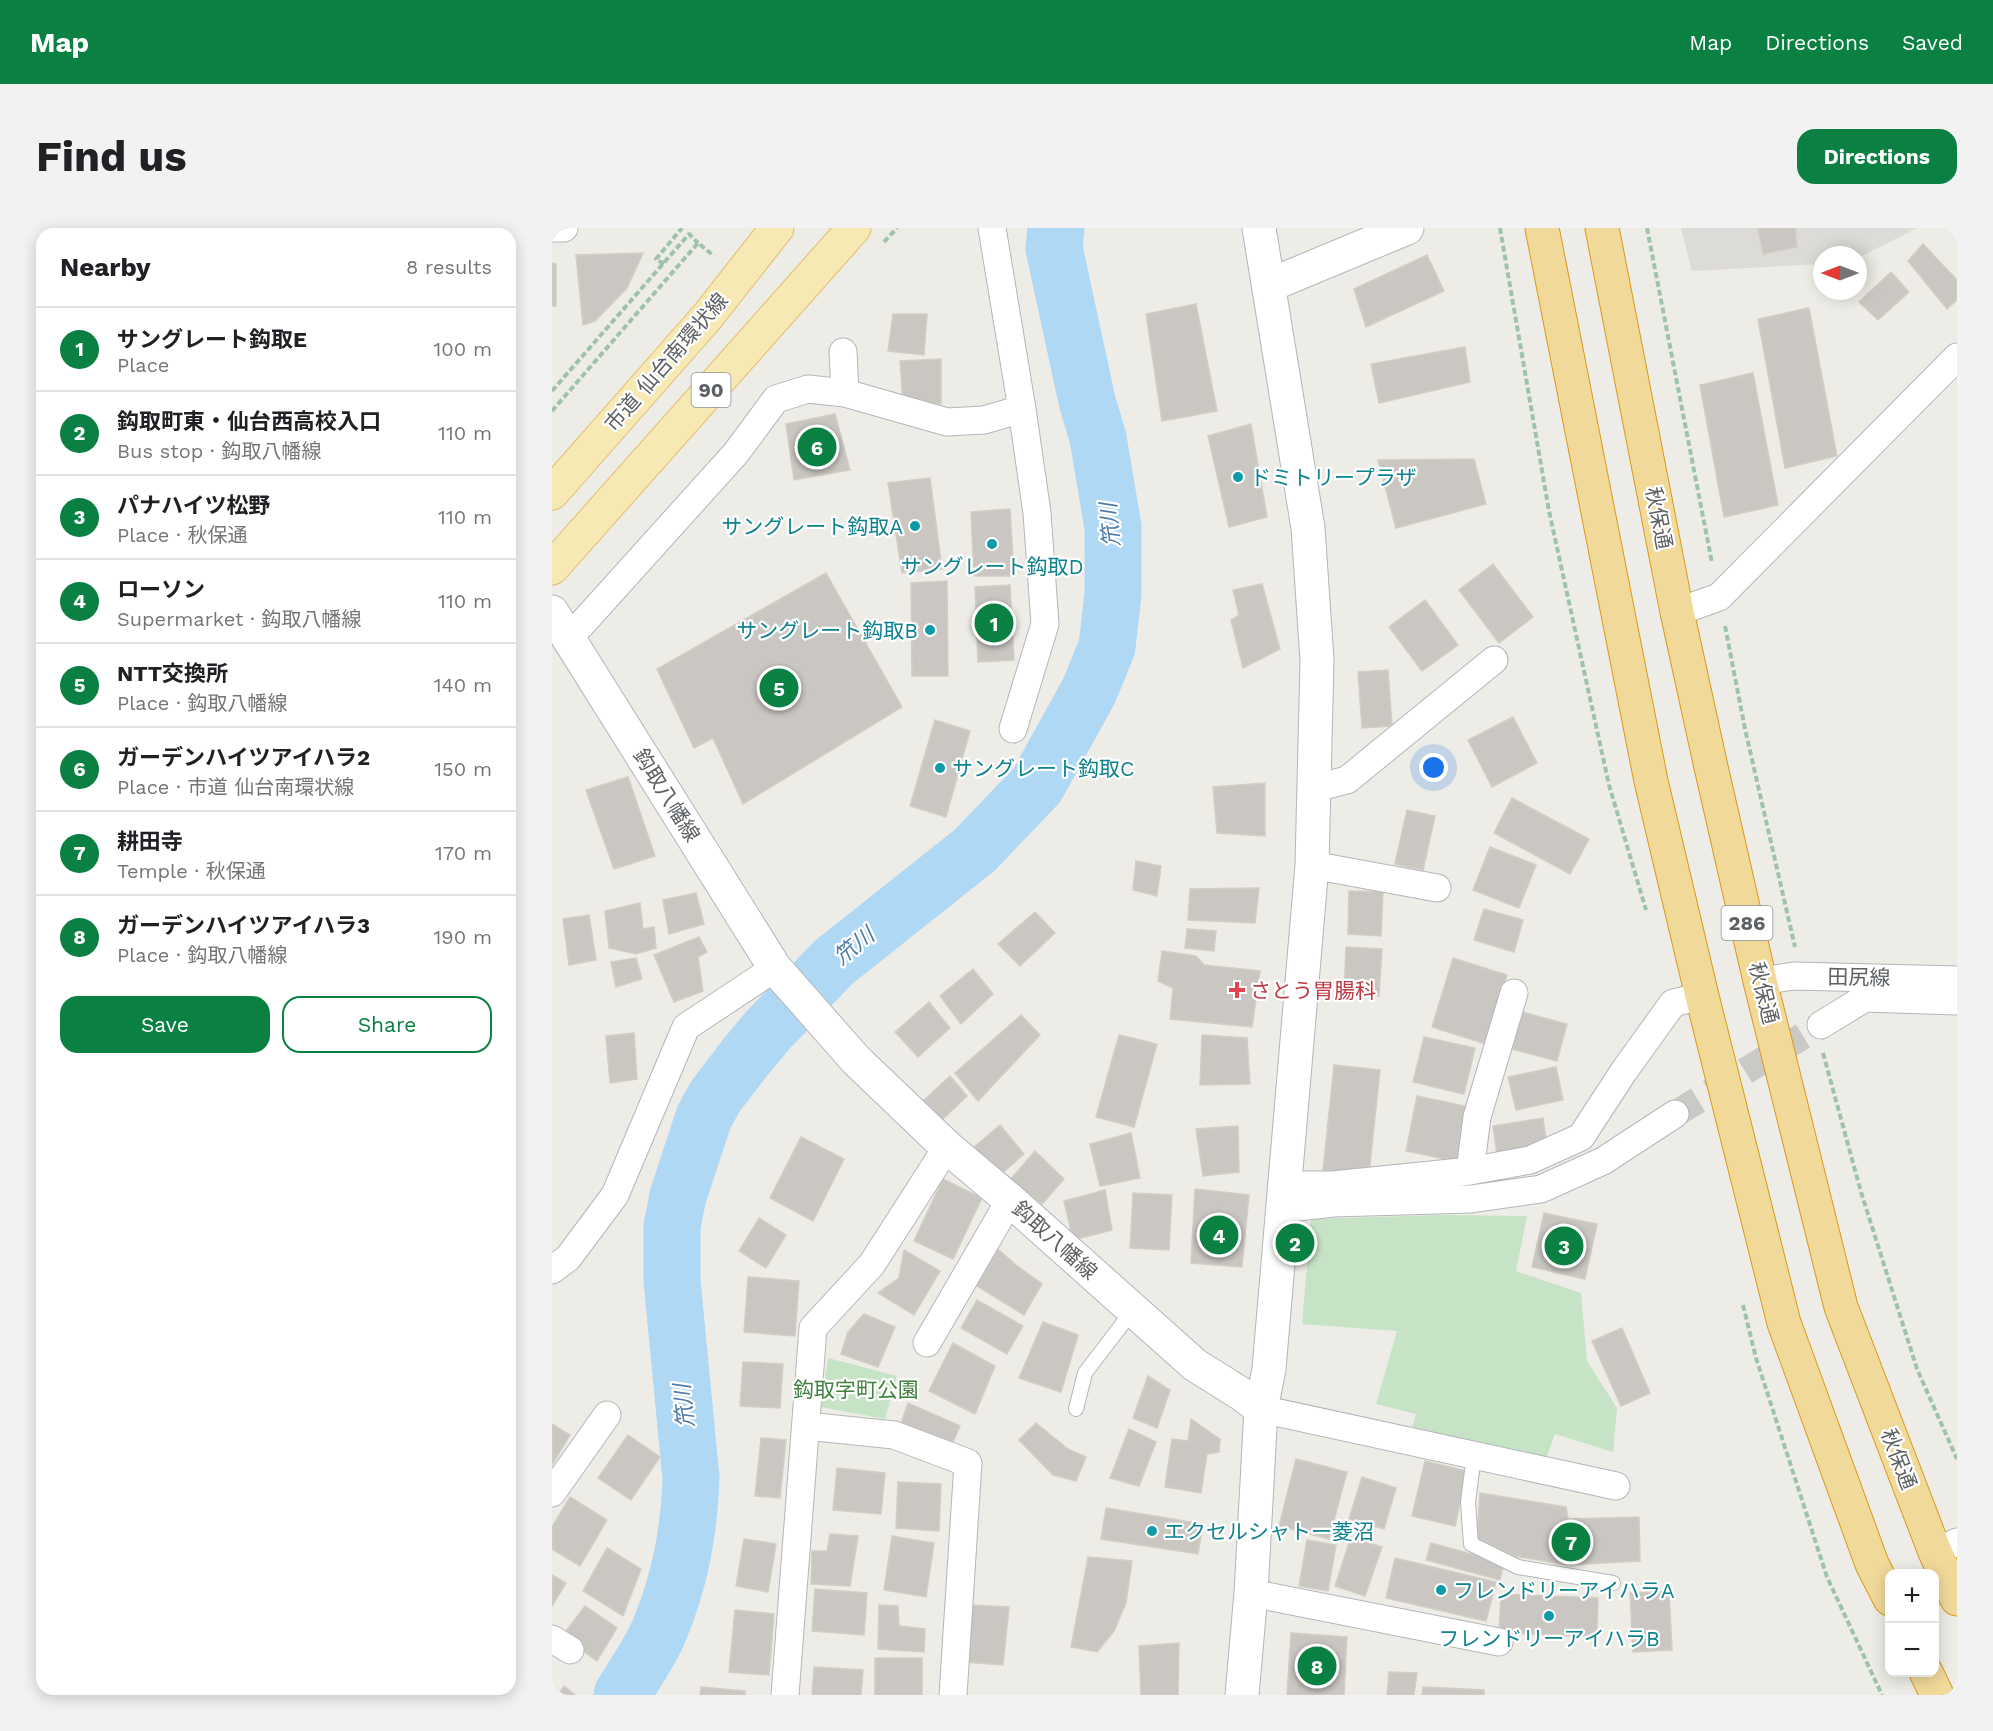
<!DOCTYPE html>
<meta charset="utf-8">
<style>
:root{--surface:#fff;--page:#f2f2f2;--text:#202124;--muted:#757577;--line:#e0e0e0;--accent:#0b8043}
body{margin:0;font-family:"Work Sans","Noto Sans JP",sans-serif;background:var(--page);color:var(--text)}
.controls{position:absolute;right:18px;bottom:18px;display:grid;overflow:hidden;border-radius:12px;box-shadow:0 3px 15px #0003}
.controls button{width:54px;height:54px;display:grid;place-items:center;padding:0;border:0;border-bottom:2px solid var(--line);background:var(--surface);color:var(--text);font:30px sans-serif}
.compass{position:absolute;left:1261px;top:18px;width:54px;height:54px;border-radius:50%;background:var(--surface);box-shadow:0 3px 15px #0003;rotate:270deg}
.you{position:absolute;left:882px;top:540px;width:21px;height:21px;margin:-15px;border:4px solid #fff;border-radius:50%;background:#1a73e8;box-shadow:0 0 0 9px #1a73e833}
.badge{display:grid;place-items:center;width:39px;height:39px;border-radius:50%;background:var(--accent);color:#fff;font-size:20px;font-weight:700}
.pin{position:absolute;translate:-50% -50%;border:3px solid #fff;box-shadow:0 2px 6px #0006}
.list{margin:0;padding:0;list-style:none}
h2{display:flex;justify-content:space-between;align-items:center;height:78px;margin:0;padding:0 24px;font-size:26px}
h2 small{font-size:20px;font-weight:400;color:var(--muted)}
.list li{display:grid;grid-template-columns:39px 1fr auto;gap:18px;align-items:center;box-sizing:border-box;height:84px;padding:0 24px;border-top:2px solid var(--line)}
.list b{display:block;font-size:22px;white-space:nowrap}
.list p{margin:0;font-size:20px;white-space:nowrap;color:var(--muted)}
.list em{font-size:20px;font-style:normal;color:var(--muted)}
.actions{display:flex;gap:12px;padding:18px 24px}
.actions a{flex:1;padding:14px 0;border:2px solid var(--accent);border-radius:18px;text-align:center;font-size:21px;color:var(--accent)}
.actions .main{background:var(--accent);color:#fff}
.map{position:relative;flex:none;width:1405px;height:1467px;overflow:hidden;border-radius:18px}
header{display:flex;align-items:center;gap:36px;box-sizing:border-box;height:84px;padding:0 30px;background:var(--accent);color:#fff}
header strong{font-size:28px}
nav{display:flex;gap:33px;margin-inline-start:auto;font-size:21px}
.intro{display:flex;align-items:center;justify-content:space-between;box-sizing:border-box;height:144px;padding:0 36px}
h1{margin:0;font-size:42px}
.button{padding:15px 27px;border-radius:18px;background:var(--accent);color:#fff;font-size:21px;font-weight:700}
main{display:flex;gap:36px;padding:0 36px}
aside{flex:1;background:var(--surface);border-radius:18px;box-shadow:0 3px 15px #0003}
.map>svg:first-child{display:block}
.industrial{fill:#dddbd8}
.green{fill:#c6e3c6}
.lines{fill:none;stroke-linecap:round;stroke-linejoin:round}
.river{stroke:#afd8f5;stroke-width:57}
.building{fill:#cac7c2;stroke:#d2cec5;stroke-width:1.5}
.street-tunnel{stroke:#cac9c6;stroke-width:27;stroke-dasharray:27 14;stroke-linecap:butt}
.lane-casing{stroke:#b3b6b9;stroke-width:16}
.street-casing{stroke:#b3b6b9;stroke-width:29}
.secondary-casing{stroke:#b2b5b9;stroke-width:35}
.primary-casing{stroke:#e1bd6c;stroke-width:35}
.highway-casing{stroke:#d9991b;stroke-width:35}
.path{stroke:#9fc3a9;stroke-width:4;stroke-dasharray:6 3;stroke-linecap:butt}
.lane{stroke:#fff;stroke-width:14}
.street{stroke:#fff;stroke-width:27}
.secondary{stroke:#fff;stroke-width:33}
.primary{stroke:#f6e9b3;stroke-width:33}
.highway{stroke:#f1d99a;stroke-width:33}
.culture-dot{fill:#0f9aa8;stroke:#fff;stroke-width:2}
.health-dot{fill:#e0444e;stroke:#fff;stroke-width:2}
.labels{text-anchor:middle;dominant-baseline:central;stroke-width:4.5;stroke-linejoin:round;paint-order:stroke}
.shield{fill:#fff;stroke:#8e9092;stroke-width:1.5}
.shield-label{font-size:20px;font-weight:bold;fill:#5e6164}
.street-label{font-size:21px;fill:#5e6164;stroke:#fff}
.culture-label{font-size:21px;fill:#0d838f;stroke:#fff;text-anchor:start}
.health-label{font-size:21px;fill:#be3a42;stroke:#fff;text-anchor:start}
.park-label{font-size:21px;fill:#408141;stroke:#fff}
.water-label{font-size:22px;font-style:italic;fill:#4d7aa6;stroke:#fff}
</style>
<header>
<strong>Map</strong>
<nav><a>Map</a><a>Directions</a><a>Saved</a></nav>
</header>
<div class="intro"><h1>Find us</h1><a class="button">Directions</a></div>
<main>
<aside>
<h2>Nearby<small>8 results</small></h2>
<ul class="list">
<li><span class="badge">1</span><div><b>サングレート鈎取E</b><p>Place</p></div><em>100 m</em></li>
<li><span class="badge">2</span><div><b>鈎取町東・仙台西高校入口</b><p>Bus stop · 鈎取八幡線</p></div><em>110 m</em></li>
<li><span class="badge">3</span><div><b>パナハイツ松野</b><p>Place · 秋保通</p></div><em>110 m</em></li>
<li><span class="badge">4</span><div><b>ローソン</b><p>Supermarket · 鈎取八幡線</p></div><em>110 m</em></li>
<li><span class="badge">5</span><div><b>NTT交換所</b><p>Place · 鈎取八幡線</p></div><em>140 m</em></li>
<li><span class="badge">6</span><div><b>ガーデンハイツアイハラ2</b><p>Place · 市道 仙台南環状線</p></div><em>150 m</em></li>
<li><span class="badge">7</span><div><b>耕田寺</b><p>Temple · 秋保通</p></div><em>170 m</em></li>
<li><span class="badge">8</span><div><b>ガーデンハイツアイハラ3</b><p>Place · 鈎取八幡線</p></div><em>190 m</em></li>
</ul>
<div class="actions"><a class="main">Save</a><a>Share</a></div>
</aside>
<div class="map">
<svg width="1405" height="1467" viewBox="0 0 1405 1467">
<rect width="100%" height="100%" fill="#eeece6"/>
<path class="industrial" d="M1129 0H1365L1306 30V27H1270V36L1140 43Z"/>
<path class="green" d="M890 987 975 988 964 1043 1029 1065 1035 1133 1065 1180 1061 1224 1003 1206 994 1231 860 1199 864 1186 824 1176 845 1103 750 1096 759 991Z
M276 1130 345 1148 333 1191 269 1179Z"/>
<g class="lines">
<path class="river" d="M70 1467C82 1446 98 1425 107 1403 128 1353 137 1305 139 1250L120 1053V998L126 968 152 889 163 869 192 831 216 802 282 734 423 622 485 557 537 463 555 419 561 366V299L546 210 535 173 502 20 504 0"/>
</g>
<path class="building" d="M1206 0H1243L1245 19 1211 26Z
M1371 16 1405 52V72L1395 81 1356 33Z
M91 25 75 60 43 93 31 97 24 27Z
M875 27 892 63 814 99 802 61Z
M0 35 4 36V78H0Z
M1339 44 1357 64 1326 92 1307 74Z
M644 76 665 183 610 193 594 86Z
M1257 80 1285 228 1233 240 1206 91Z
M341 86H375L372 127 336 123Z
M913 119 918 154 827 175 819 136Z
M389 131V176L351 172 348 133Z
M1201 145 1226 277 1172 289 1148 157Z
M283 186 298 242 242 252 234 196Z
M699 196 715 289 677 299 656 208Z
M922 231 934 276 844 300 826 232Z
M378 250 390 341 350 345 336 255Z
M458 281 462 348H422L419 284Z
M941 336 981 389 947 415 907 362Z
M274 345 350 479 191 576 161 510 142 520 105 441Z
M395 353 396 448H360L359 355Z
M710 356 728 421 691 440 679 392 687 387 681 362Z
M458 357 462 432 426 434 423 359Z
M873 372 906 417 870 443 837 399Z
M836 442 840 498 810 500 806 444Z
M961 489 985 535 940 559 916 512Z
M383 492 418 503 394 589 358 578Z
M76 549 103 628 62 641 34 562Z
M713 555V608L665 605 661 559Z
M960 570 1037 611 1018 646 942 605Z
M855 582 883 588 871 642 843 636Z
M938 619 984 637 967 680 921 662Z
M584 633 609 638 605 668 581 662Z
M707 660 703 695 636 692 638 661Z
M797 663 831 664 829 708 796 706Z
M144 665 152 696 117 706 111 672Z
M88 675 91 701 102 699 104 720 84 726 57 720 53 683Z
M932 681 971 692 962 724 922 712Z
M483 684 503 705 468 738 446 716Z
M37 687 44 732 17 737 11 691Z
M635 701 664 703 662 723 633 720Z
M147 709 155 724 146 729 151 763 122 774 102 727Z
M794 719 830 721 827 768 792 767Z
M610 723 644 728 652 737 708 743 700 799 618 791 621 760 606 753Z
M84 730 90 751 64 759 59 734Z
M901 730 955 747 934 816 880 799Z
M421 741 441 766 409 796 388 768Z
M377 774 398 800 366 829 343 804Z
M970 784 1015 796 1005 833 960 821Z
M469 787 488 807 426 873 403 845Z
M82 805 85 851 58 855 54 808Z
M567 807 605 816 582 899 544 889Z
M650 807 695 810 698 856 648 857Z
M872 809 923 820 912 866 861 854Z
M782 837 828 842 817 946 771 942Z
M1004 839 1011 872 964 882 956 849Z
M398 848 415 868 388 894 371 873Z
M865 868 918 879 907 934 854 923Z
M991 890 995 918 945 926 941 898Z
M448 897 472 926 446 949 421 920Z
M686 898 687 944 651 948 644 901Z
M579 905 588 950 548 958 538 916Z
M249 909 292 931 261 993 218 970Z
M483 923 512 951 490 976 458 952Z
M391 951 430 970 401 1031 362 1013Z
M643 961 697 967 690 1039 639 1035Z
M553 962 560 1002 521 1012 512 973Z
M581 965 620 967 617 1022 578 1020Z
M992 985 1045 996 1033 1051 980 1039Z
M207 990 234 1007 214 1040 187 1023Z
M446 1021 464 1037 490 1056 472 1087 425 1058Z
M352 1022 388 1043 362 1087 326 1065 347 1050Z
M196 1049 247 1053 243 1108 192 1104Z
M425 1072 471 1098 455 1126 409 1100Z
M312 1086 343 1099 326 1139 289 1126 296 1104Z
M491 1094 526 1107 509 1164 467 1150Z
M1070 1100 1098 1165 1069 1178 1040 1113Z
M401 1115 443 1138 423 1186 377 1163Z
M191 1134 231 1136 228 1180 188 1178Z
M596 1148 618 1162 605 1200 581 1190Z
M356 1175 408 1198 398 1221 347 1201Z
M639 1191 668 1211 667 1224 655 1226 649 1265 613 1259 620 1211 636 1213Z
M484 1195 516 1221 534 1229 524 1253 501 1247 467 1212Z
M0 1196 18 1207 0 1237Z
M577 1201 604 1214 587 1258 558 1250Z
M76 1207 108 1229 79 1272 46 1250Z
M209 1210 234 1212 228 1270 203 1268Z
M744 1231 795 1244 777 1311 727 1298Z
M873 1233 915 1243 903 1298 860 1288Z
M285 1240 333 1245 329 1286 281 1282Z
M810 1249 844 1260 832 1301 797 1291Z
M346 1254 389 1256 387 1303 344 1300Z
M928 1265 1014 1279 1016 1291 1087 1289 1088 1333 1015 1337 963 1328 925 1310Z
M18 1269 55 1292 28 1338 0 1321V1299Z
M554 1280 651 1296 646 1326 549 1311Z
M278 1306 306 1308 298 1358 259 1356 260 1323H275Z
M340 1308 382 1315 374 1369 332 1362Z
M799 1309 830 1319 813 1368 783 1358Z
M192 1311 224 1316 216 1364 184 1358Z
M755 1312 784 1317 776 1363 747 1358Z
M879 1315 952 1335 948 1352 874 1332Z
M55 1320 89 1341 71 1388 31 1363Z
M536 1329 580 1333 574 1375 562 1403 545 1424 519 1419Z
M843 1330 944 1354 934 1393 834 1370Z
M0 1347 14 1355 0 1378Z
M263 1361 315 1365 312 1407 260 1403Z
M1117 1363 1120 1422 1081 1424 1078 1365Z
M949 1366 1046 1370 1045 1409 947 1405Z
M327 1377 346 1378 347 1398 373 1401 372 1424 326 1421Z
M419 1377 457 1379 451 1437 413 1434Z
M33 1378 65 1400 45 1433 10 1408Z
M183 1382 222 1386 217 1447 177 1444Z
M739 1405 795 1409 792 1467H735Z
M627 1415 626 1467H589L587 1418Z
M323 1430H370V1467H323Z
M262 1439 311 1442 309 1467H260Z
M837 1444 865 1445 862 1467H835Z
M12 1458 23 1467H6Z
M149 1459 193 1463V1467H148Z
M871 1459 932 1462V1467H870Z"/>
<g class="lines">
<path class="street-tunnel" d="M1123 886 1269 797"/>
<g class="lane-casing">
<path id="lane" d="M524 1181 533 1145 581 1082
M922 1228 916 1274 919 1316 966 1339 1061 1355"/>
</g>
<g class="street-casing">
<path id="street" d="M0 0H12
M440 0 470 181
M291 124 293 165 395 194 432 192 470 181 485 285 493 396 461 501
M1125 384 1167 369 1405 129
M16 408 29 397 184 225 224 171 256 161 293 165
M763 560 795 552 942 432
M760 637 885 660
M1208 753 1242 748 1405 752
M1269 797 1313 770 1405 773
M918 943 925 889 962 765
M732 957H781L918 943 978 932 1029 909 1072 843 1121 775 1150 768
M729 981 781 975 919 971 989 961 1051 933 1123 886
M0 1042 16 1030 63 967 134 799 223 740
M375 1115 458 972
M709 1181 1064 1258
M254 1198 342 1207 416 1235 401 1467
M0 1265 55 1187
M1383 1324 1405 1314
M699 1365 947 1414
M0 1411 18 1422
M233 1467 261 1100 320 1036 395 919"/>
</g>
<g class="secondary-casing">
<path id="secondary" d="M718 57 855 0
M0 384 223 740 304 832 395 919 458 972 643 1137 691 1167 709 1181
M690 1467 699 1365 709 1181 717 1141 760 637 765 432 756 300 707 0"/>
</g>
<g class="primary-casing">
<path id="primary" d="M0 265 155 89 225 0
M0 340 302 0"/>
</g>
<g class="highway-casing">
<path id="highway" d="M990 0 1099 553 1150 768 1232 1095 1320 1336 1338 1371
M1050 0 1125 384 1159 539 1208 753 1289 1079 1383 1324 1405 1371
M1374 1444 1385 1467"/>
</g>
<path class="path" d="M948 0 997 283 1057 557 1094 682
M1095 0 1160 335
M332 14 345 0
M112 36 104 31 130 0
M0 163 137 6 146 15
M0 183 146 15 162 28
M1173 398 1193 501 1243 719
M1271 825 1309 964 1365 1141 1405 1231
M1191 1077 1204 1130 1275 1349 1330 1467"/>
<use href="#lane" class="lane"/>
<use href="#street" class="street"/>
<use href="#secondary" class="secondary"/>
<use href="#primary" class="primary"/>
<use href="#highway" class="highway"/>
</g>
<g class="culture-dot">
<circle cx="686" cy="249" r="6"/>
<circle cx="363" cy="298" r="6"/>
<circle cx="440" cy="316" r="6"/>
<circle cx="378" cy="402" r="6"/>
<circle cx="388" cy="540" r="6"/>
<circle cx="600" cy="1303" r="6"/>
<circle cx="889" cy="1362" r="6"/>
<circle cx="997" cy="1388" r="6"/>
</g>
<path class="health-dot" d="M682 753h6v6h6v6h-6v6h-6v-6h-6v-6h6z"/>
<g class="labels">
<g class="shield">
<rect x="139.5" y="145" width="39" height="34" rx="4.5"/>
<rect x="1169.5" y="678" width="51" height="34" rx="4.5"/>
</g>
<g class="shield-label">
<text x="159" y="162">90</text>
<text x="1195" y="695">286</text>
</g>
<g class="street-label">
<text transform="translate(114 134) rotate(-49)">市道 仙台南環状線</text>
<text transform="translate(1107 290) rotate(79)">秋保通</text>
<text transform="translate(115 567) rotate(58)">鈎取八幡線</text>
<text transform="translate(1307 749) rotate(1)">田尻線</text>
<text transform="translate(1212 765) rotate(76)">秋保通</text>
<text transform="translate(503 1012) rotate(42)">鈎取八幡線</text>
<text transform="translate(1347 1231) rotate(69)">秋保通</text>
</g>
<g class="culture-label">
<text x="698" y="249">ドミトリープラザ</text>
<text x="351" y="298" text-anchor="end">サングレート鈎取A</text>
<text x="440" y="338" text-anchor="middle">サングレート鈎取D</text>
<text x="366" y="402" text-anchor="end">サングレート鈎取B</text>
<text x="400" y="540">サングレート鈎取C</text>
<text x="612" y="1303">エクセルシャトー菱沼</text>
<text x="901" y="1362">フレンドリーアイハラA</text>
<text x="997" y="1410" text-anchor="middle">フレンドリーアイハラB</text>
</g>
<g class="health-label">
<text x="698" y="762">さとう胃腸科</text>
</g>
<g class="park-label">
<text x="304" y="1161">鈎取字町公園</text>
</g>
<g class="water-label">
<text transform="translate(558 297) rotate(-95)">笊川</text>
<text transform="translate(302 718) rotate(-39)">笊川</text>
<text transform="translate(132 1178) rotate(-96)">笊川</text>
</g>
</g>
</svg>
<div class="controls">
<button>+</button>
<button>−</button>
</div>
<svg class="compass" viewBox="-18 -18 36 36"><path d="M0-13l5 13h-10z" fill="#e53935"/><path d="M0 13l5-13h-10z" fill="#757577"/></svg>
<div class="you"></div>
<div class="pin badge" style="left:442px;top:395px">1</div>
<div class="pin badge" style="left:743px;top:1015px">2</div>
<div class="pin badge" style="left:1012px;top:1018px">3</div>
<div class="pin badge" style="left:667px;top:1007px">4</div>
<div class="pin badge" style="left:227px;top:460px">5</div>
<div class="pin badge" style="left:265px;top:219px">6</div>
<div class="pin badge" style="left:1019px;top:1314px">7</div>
<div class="pin badge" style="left:765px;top:1438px">8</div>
</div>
</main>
